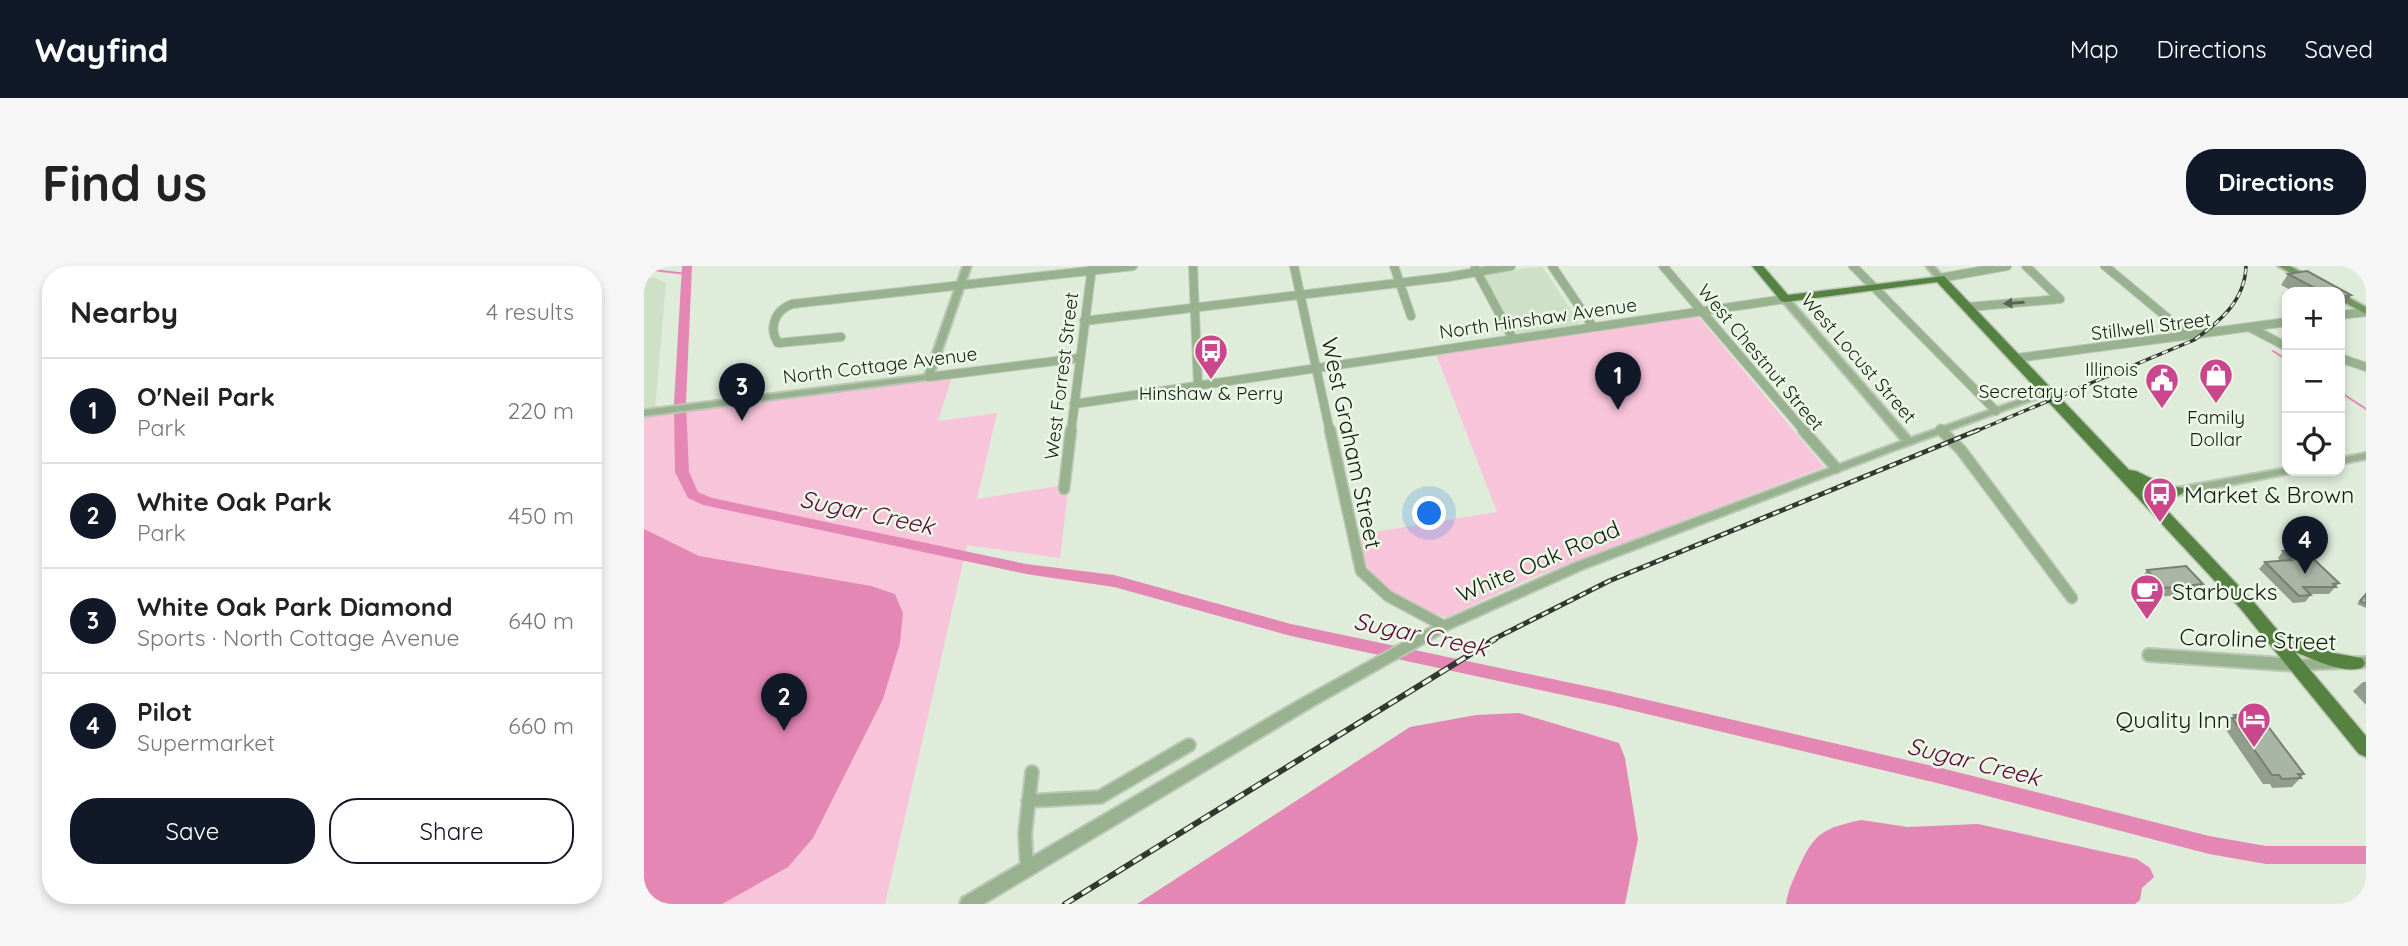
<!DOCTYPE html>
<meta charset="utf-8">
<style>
:root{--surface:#fff;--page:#f6f6f6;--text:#222;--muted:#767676;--line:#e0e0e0;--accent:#111827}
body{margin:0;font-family:Quicksand,sans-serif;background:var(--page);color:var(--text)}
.controls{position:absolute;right:21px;top:21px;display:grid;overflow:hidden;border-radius:14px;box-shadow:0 4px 10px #0003}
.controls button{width:63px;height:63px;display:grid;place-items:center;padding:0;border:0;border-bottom:2px solid var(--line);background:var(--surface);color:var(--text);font:35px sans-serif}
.you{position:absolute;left:786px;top:248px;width:24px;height:24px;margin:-18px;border:5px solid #fff;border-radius:50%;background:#1a73e8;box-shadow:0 0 0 10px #1a73e833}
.badge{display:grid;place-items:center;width:46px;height:46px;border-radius:50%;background:var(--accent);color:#fff;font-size:23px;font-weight:700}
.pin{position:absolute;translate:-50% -58px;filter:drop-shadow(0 2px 4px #0008)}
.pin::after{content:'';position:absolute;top:37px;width:24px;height:21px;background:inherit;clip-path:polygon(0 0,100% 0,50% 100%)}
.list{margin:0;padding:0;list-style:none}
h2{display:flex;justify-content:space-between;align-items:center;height:91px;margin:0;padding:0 28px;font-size:30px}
h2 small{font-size:23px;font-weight:400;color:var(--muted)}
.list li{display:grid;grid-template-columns:46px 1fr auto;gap:21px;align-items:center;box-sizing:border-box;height:105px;padding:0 28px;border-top:2px solid var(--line)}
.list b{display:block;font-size:26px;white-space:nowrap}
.list p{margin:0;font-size:23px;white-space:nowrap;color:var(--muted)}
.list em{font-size:23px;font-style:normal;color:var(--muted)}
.actions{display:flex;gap:14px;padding:21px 28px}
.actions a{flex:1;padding:16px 0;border:2px solid var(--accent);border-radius:28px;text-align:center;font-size:24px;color:var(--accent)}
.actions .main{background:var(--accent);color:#fff}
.icon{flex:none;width:38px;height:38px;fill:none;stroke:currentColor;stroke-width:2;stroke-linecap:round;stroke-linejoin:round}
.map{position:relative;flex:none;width:1722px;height:638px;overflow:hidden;border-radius:28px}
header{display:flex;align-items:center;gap:42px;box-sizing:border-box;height:98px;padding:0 35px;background:var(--accent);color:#fff}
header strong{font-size:33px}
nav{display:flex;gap:38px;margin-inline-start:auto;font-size:24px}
.intro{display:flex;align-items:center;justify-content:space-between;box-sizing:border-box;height:168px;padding:0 42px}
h1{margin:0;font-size:49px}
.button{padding:18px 32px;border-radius:28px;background:var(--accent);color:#fff;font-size:24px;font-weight:700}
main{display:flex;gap:42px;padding:0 42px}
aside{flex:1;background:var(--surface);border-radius:28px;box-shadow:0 4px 10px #0003}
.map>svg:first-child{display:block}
.built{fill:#cfe0c8}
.green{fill:#f7c4da}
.water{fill:#e487b4}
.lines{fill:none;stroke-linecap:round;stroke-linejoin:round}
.stream{stroke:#e487b4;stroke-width:2}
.river{fill:#e487b4;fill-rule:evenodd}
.minor-far2-casing{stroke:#bbc6b6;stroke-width:10}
.minor-far1-casing{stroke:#bbc6b6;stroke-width:13}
.minor-casing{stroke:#bbc6b6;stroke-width:16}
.tertiary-casing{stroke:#bbc6b6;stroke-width:4}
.secondary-casing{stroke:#bbc6b6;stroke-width:4}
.primary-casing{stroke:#bbc6b6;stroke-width:3}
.minor-far2{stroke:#98b18e;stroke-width:8}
.minor-far1{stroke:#98b18e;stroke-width:10}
.minor{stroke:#98b18e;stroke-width:12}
.tertiary{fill:#98b18e;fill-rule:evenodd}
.secondary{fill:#719662;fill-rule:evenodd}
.primary{fill:#558241;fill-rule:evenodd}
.rail-far2-casing{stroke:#323730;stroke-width:3.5}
.rail-far1-casing{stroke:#323730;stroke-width:5}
.rail-casing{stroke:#323730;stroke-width:6}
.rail-far2{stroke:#ecf9e7;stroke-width:2;stroke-dasharray:6;stroke-linecap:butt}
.rail-far1{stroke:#ecf9e7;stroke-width:2.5;stroke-dasharray:7;stroke-linecap:butt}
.rail{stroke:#ecf9e7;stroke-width:3.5;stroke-dasharray:10;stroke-linecap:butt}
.wall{fill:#929d8e}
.shaded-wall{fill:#777f74}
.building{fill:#aab6a5;stroke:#777f74;stroke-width:2}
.oneway{fill:#576651}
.labels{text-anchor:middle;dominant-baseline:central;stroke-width:5;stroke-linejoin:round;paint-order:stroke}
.far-street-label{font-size:19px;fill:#161a14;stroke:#ecf9e7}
.far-poi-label{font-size:19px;fill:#161a14;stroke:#ecf9e7}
.street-label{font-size:23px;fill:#161a14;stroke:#ecf9e7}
.poi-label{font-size:23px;fill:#161a14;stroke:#ecf9e7;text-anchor:start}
.water-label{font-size:24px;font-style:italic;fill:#5d083c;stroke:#ecf9e7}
</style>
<header>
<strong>Wayfind</strong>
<nav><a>Map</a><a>Directions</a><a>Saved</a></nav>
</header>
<div class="intro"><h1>Find us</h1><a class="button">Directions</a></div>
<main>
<aside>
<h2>Nearby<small>4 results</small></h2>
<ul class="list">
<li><span class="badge">1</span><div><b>O'Neil Park</b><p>Park</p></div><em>220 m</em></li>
<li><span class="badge">2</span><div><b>White Oak Park</b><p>Park</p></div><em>450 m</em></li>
<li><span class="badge">3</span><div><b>White Oak Park Diamond</b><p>Sports · North Cottage Avenue</p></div><em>640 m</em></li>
<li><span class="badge">4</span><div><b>Pilot</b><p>Supermarket</p></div><em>660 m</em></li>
</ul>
<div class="actions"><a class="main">Save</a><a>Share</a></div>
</aside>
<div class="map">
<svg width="1722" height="638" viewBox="0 0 1722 638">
<rect width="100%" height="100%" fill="#dfecda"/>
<path class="built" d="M898 0 936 58 870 68 838 8Z
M11 11 22 18 11 143 0 145V12Z"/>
<path class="green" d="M1054 50 1180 201 887 312 803 351 794 350C745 326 727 326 712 269L853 246 792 88Z
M308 111 294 155 353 147 333 233 414 220 413 227 424 225 416 292 323 279 241 638H0V151Z"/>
<path class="water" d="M0 263 55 290 227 320 251 328 259 347 256 377 239 433 169 572 144 601 78 638H0Z
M875 447 975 477 981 492 994 573 981 638H493L766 461 832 449Z
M1217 554 1264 561 1334 558 1493 593 1506 602 1510 611 1498 622 1496 634 1491 638H1142C1144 624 1149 614 1155 601 1170 567 1180 562 1217 554Z"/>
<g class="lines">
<path class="stream" d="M0 3 43 8
M1629 85 1643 94
M1696 126 1722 143"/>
<path class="river" d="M38 0H48L42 137 45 206 54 226 68 232 382 298 470 309 647 358 965 425 1297 502 1565 570 1622 580H1722V598H1622L1565 588 1297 518 965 439 647 370 470 321 382 308 59 239 44 232 31 206 30 137Z"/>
<g class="minor-far2-casing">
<path id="minor-far2" d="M549 0 554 120
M650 0 686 166
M750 0 767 50
M908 0 949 61
M1019 0 1161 166
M1209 0 1352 145
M1461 0 1543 68
M831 2 869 73
M1296 12 1363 0
M1324 41 1416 33 1382 0
M1696 49 1722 46
M440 55 804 11 867 0
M1607 62 1643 81
M197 71 134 77C124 62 131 44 148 38L489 0
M1373 92 1643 56
M1696 92 1722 101
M285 111 435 92
M430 138 1141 33
M427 166 448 1"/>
</g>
<g class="minor-far1-casing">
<path id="minor-far1" d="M686 164 717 305 744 330 800 360
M1159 164 1192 202
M1297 164 1317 184 1428 332
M420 223 427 164"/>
</g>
<g class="minor-casing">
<path id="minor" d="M1505 389 1652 399
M384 535 456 531 545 479
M383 603 381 568 388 506"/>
</g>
<g class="tertiary-casing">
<path id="tertiary" d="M319 0H327L288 113 0 150V144L281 109Z
M1282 0H1290L1300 12 1299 14H1293Z
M1138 31H1144L1267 172 1403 124H1409L1411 126 1248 185 939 303 805 363 669 440 339 638H316L318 632 659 432 795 357 931 297 1258 175 1138 35Z
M1722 187V193L1696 198V192Z
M1643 202V205H1648L1647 207 1504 235 1498 231 1504 227Z
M1722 391V401L1652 404 1647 403 1645 399 1647 395 1652 394Z"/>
</g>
<g class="secondary-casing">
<path id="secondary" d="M1634 0H1646L1693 26H1681Z
M1696 27 1722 41V48L1696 34Z"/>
</g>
<g class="primary-casing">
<path id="primary" d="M1108 0H1119L1144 29 1300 10 1485 204 1492 205 1521 219 1539 222 1541 225 1534 230 1513 226 1499 219 1608 334 1635 366 1689 387 1718 392 1721 397 1718 402C1697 408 1670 393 1651 386L1722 470V491L1715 488 1596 342 1293 16 1141 36 1137 35Z"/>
</g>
<use href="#minor-far2" class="minor-far2"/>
<use href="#minor-far1" class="minor-far1"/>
<use href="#minor" class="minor"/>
<use href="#tertiary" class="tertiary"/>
<use href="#secondary" class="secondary"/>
<use href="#primary" class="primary"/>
<g class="rail-far2-casing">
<path id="rail-far2" d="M1330 166 1550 74C1577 55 1601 34 1602 0"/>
</g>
<g class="rail-far1-casing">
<path id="rail-far1" d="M848 374 965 315 1334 164"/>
</g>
<g class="rail-casing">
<path id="rail" d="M421 638 851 373"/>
</g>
<use href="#rail-far2" class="rail-far2"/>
<use href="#rail-far1" class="rail-far1"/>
<use href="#rail" class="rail"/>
</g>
<path class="wall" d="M1663 5 1707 29 1700 40 1696 41V26H1650L1637 19 1644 8Z
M1639 285 1695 317 1685 328H1666L1667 329 1661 336 1649 337 1615 303 1621 296 1636 295 1634 292Z
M1503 304 1559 318 1552 328 1512 331 1497 313Z
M1722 327V342L1713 338Z
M1719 416H1722V439L1709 425Z
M1590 449 1660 508 1648 521 1628 522 1626 518H1619L1580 461 1582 459V458Z"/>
<path class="shaded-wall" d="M1707 29 1700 40 1696 41V31Z"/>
<path class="building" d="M1663 5 1707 29 1696 31V26H1678L1644 8Z
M1660 284 1695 317 1689 318 1692 321H1659L1667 329 1655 330 1621 296 1648 294 1639 285Z
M1542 300 1559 318 1519 322 1503 304Z
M1722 328V338L1716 335Z
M1608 448 1610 451H1617L1660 508H1654L1657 512 1638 513 1635 509H1628L1588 452H1593L1590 449Z"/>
<defs><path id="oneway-solid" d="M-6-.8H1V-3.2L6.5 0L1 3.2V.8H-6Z" transform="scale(1.75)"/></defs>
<use class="oneway" href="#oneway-solid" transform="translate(1370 37) rotate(176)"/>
<defs>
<g id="bus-pin" transform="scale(1.75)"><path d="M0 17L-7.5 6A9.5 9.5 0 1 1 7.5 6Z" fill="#ca478e" stroke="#ecf9e7"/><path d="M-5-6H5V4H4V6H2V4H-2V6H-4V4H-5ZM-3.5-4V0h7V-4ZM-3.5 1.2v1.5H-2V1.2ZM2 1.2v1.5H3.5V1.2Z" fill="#fff"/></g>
<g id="shop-pin" transform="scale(1.75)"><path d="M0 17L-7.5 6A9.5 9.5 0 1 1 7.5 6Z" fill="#ca478e" stroke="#ecf9e7"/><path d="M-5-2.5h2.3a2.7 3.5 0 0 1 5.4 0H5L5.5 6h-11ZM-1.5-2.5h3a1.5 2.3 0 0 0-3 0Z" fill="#fff"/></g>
<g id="civic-pin" transform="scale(1.75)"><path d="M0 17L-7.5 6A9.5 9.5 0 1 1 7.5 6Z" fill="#ca478e" stroke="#ecf9e7"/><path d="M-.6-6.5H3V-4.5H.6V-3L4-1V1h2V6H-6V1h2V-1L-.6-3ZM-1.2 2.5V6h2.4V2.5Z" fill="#fff"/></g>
<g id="cafe-pin" transform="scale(1.75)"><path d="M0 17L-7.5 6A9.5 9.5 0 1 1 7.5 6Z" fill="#ca478e" stroke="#ecf9e7"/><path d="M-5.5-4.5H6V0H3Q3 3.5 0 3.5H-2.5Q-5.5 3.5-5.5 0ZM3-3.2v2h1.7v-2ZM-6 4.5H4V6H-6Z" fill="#fff"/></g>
<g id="hotel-pin" transform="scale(1.75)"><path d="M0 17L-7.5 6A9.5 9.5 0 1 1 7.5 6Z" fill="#ca478e" stroke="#ecf9e7"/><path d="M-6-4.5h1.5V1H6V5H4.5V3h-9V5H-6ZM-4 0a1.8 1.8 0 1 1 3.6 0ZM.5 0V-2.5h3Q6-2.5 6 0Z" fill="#fff"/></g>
</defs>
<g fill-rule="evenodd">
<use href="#bus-pin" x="567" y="85"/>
<use href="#shop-pin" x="1572" y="109"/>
<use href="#civic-pin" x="1518" y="114"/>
<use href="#bus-pin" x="1516" y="228"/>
<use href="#cafe-pin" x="1503" y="325"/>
<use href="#hotel-pin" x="1610" y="453"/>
</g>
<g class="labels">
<g class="far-street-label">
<text transform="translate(894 52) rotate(-8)">North Hinshaw Avenue</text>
<text transform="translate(1507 60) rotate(-7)">Stillwell Street</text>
<text transform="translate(1117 91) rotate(50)">West Chestnut Street</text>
<text transform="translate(1215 92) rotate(49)">West Locust Street</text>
<text transform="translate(236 99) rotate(-7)">North Cottage Avenue</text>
<text transform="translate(417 110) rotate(-83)">West Forrest Street</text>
</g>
<g class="far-poi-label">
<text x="1494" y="103" text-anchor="end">Illinois<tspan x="1494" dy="22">Secretary of State</tspan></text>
<text x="567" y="127">Hinshaw &amp; Perry</text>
<text x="1572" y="151">Family<tspan x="1572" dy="22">Dollar</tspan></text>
</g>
<g class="street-label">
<text transform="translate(708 177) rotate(78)">West Graham Street</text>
<text transform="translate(894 295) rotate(-23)">White Oak Road</text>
<text transform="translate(1614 373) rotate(2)">Caroline Street</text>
</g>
<g class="poi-label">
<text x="1540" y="228">Market &amp; Brown</text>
<text x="1528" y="325">Starbucks</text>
<text x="1586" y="453" text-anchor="end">Quality Inn</text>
</g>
<g class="water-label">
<text transform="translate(223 246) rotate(12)">Sugar Creek</text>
<text transform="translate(777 368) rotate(12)">Sugar Creek</text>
<text transform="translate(1330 495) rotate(14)">Sugar Creek</text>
</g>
</g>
</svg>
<div class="controls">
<button>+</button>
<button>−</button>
<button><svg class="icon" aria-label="locate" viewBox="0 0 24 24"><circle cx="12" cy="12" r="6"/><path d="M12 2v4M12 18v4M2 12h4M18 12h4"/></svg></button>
</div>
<div class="you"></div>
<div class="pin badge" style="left:974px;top:144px">1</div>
<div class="pin badge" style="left:140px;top:465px">2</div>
<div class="pin badge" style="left:98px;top:155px">3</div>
<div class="pin badge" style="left:1661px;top:308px">4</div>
</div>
</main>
